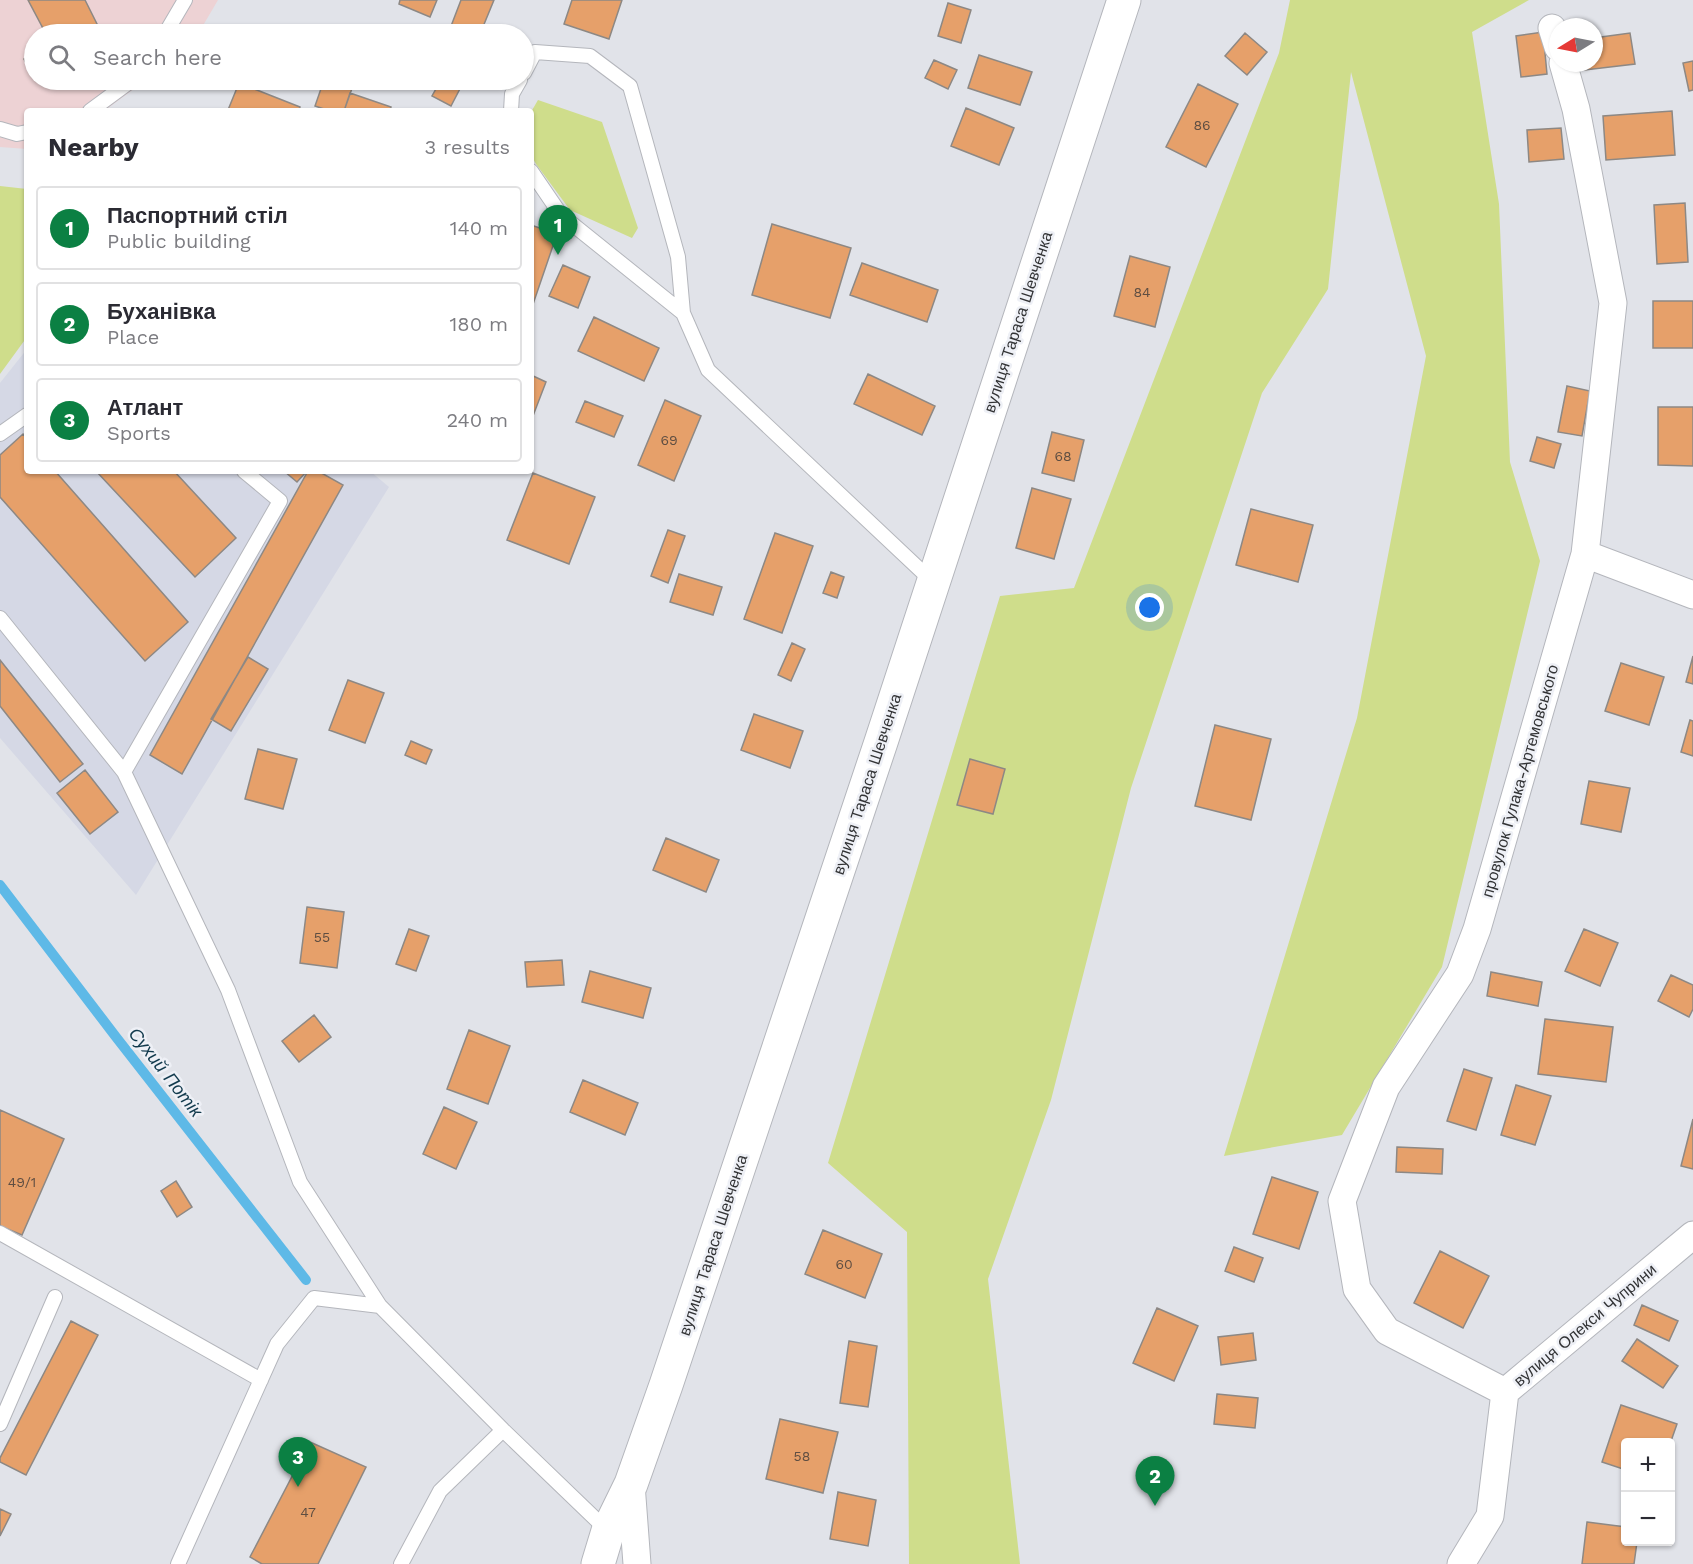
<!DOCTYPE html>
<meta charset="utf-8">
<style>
:root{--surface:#fff;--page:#f7f7f7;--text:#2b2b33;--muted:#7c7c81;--line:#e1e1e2;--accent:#0b8043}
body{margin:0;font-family:"Work Sans",sans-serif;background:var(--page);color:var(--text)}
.controls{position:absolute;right:18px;bottom:18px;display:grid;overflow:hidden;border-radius:6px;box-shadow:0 2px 4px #0004}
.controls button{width:54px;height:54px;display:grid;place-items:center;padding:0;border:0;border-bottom:2px solid var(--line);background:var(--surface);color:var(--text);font:30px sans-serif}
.compass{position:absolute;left:1549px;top:18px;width:54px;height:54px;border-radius:50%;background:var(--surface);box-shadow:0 2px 4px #0004;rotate:260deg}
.you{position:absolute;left:1150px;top:608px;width:21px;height:21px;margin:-15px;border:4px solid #fff;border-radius:50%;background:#1a73e8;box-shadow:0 0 0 9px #1a73e833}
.badge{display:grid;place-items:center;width:39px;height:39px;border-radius:50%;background:var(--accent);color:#fff;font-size:20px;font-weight:700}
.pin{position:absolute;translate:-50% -50px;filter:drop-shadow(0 2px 3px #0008)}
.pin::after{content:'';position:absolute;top:32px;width:21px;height:18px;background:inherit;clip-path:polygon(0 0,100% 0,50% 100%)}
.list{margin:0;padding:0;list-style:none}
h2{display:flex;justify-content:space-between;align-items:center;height:78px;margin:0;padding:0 24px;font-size:26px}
h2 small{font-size:20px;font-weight:400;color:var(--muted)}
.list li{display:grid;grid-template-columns:39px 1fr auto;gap:18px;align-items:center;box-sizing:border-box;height:84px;margin:0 12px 12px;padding:0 12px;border:2px solid var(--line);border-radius:6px}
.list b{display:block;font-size:22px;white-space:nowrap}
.list p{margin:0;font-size:20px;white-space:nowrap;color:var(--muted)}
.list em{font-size:20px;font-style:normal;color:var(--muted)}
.icon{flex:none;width:33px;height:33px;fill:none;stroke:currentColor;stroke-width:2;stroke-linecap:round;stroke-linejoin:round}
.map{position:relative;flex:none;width:1693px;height:1564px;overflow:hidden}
.search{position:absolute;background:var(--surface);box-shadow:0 2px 4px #0004;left:24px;top:24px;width:510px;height:66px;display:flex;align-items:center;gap:15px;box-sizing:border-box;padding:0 21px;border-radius:33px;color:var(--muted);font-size:22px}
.panel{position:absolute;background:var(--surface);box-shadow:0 2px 4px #0004;left:24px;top:108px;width:510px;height:366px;border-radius:6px}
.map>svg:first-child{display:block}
.built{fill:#d5d8e5}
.education{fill:#edd2d4}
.green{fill:#cfdd8b}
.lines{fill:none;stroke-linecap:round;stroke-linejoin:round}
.stream{stroke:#5eb9e7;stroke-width:10}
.building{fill:#e6a06a;stroke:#8d8884;stroke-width:1.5}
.lane-casing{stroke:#b4b6bc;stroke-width:16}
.street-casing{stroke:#b4b6bc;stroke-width:29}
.secondary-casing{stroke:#b4b6bc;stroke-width:35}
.lane{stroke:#fff;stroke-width:14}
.street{stroke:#fff;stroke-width:27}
.secondary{stroke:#fff;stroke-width:33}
.labels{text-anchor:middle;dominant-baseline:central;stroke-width:5;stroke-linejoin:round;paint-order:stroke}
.number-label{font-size:14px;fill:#5f4e42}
.street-label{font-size:16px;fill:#323335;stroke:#eef0f6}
.water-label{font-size:18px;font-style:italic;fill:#123a4d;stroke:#eef0f6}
</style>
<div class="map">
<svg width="1693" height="1564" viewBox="0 0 1693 1564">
<rect width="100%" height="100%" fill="#e1e3e9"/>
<path class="built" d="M27 349V471H370L389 487 136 895 0 738V383Z"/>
<path class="education" d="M0 0H218L198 34H34V80H146L104 111H27V149L0 147Z"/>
<path class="green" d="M1290 0H1529L1472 32 1499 204 1510 462 1540 561 1442 967 1342 1135 1224 1156 1357 718 1426 356 1351 72 1328 289 1262 393 1131 788 1051 1100 988 1279 1020 1564H909L907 1232 828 1163 1000 596 1074 588 1279 53Z
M538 100 602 122 638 228 632 238 570 210 536 164 531 155V112Z
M0 186 27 189V337L0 374Z"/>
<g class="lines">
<path class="stream" d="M0 885 116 1037 306 1280"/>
</g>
<path class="building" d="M28 0H85L97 24 77 34H46Z
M400 0H437L430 17 399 4Z
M461 0H494L480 34H448Z
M572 0H622L609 39 564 24Z
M948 3 971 10 961 43 938 36Z
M1543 32 1547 74 1521 77 1516 36Z
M1245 33 1267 52 1247 75 1225 56Z
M1630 33 1635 64 1585 70 1584 63H1594V38Z
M34 53V79L24 59Z
M979 55 1032 72 1020 105 968 88Z
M934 60 957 70 948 89 925 78Z
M1693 61V90L1689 91 1683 63Z
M324 80H355L344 111H330L315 106Z
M441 80H460L464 81 451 106 432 96Z
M239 83 300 107 299 111 228 110Z
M1198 84 1238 104 1206 167 1166 147Z
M350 93 391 107 390 111H344Z
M966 108 1014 128 999 165 951 146Z
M1672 111 1675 155 1606 160 1603 116Z
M1561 128 1564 159 1529 162 1527 130Z
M1685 203 1688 262 1657 264 1654 205Z
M772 224 851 248 830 318 752 295Z
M531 225 557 234 531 310Z
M1130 256 1170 267 1155 327 1114 316Z
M862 263 938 290 927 322 850 295Z
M563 265 590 277 578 308 549 296Z
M1653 301H1693V348H1653Z
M594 317 659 348 644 381 578 351Z
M868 374 935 406 922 435 854 404Z
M531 375 546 382 531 421Z
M1567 386 1590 391 1582 436 1558 432Z
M665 400 701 416 674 481 638 465Z
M585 401 623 416 614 437 576 422Z
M1658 407H1693V466L1658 465Z
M1052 432 1084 440 1074 481 1042 473Z
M23 434 27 439V471H55L188 622 145 661 0 497V455Z
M1537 437 1561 444 1554 468 1530 461Z
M96 471H174L236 538 195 577Z
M284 471H307L297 482Z
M308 471H318L343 485 182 774 150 755Z
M533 473 595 497 569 564 507 540Z
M1032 488 1071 499 1054 559 1016 548Z
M1251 509 1313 525 1298 582 1236 565Z
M668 530 685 536 668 583 651 576Z
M775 533 813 546 782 633 744 619Z
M831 572 844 577 837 598 823 593Z
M679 574 722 587 713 615 670 602Z
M792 643 805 649 791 681 778 675Z
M1693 656V684L1686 682Z
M248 657 268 669 231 731 211 719Z
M0 660 83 764 60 782 0 706Z
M1621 663 1664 677 1649 725 1605 711Z
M348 680 384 693 365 743 329 730Z
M754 714 803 731 790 768 741 750Z
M1690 720 1693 721V756L1681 752Z
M1215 725 1271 739 1251 820 1195 806Z
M411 741 432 750 426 764 405 755Z
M258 749 297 759 283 809 245 799Z
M970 759 1005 769 993 814 957 805Z
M85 770 118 812 90 834 57 793Z
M1589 781 1630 788 1621 832 1581 824Z
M666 838 719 860 706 892 653 870Z
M307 907 344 912 337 968 300 963Z
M409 929 429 936 416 971 396 964Z
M1584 929 1618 943 1600 986 1565 971Z
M562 960 564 985 527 987 525 962Z
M590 971 651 988 643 1018 582 1002Z
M1491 972 1542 982 1538 1006 1487 996Z
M1671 975 1693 985V1009L1689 1017 1658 1001Z
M314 1015 331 1037 299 1062 282 1041Z
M1545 1019 1613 1027 1606 1082 1538 1074Z
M469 1030 510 1046 488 1104 447 1089Z
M1464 1069 1492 1078 1476 1130 1447 1121Z
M583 1080 638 1103 625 1135 570 1112Z
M1516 1085 1551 1096 1535 1145 1501 1135Z
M444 1107 477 1122 456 1169 423 1154Z
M0 1110 64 1139 22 1235 0 1226Z
M1693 1119V1169L1681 1166Z
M1397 1147 1443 1149 1442 1174 1396 1172Z
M1272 1177 1318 1192 1299 1249 1253 1234Z
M176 1181 192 1207 177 1217 161 1191Z
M823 1230 882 1254 865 1298 805 1274Z
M1234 1247 1263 1258 1254 1282 1225 1271Z
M1440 1251 1489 1276 1463 1328 1414 1303Z
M1642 1305 1678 1321 1669 1341 1634 1325Z
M1157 1308 1198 1326 1174 1381 1133 1363Z
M71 1321 98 1335 26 1475 0 1462V1458Z
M1253 1333 1256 1360 1221 1365 1218 1337Z
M1637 1339 1678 1366 1663 1388 1622 1361Z
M849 1341 877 1346 868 1407 840 1403Z
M1217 1394 1258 1398 1255 1428 1214 1424Z
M1621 1405 1677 1424 1670 1444 1626 1442V1470L1602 1462Z
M780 1419 838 1432 823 1493 766 1479Z
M310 1442 366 1467 318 1564H262L250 1557Z
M838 1492 876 1500 868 1546 830 1539Z
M0 1509 11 1514 0 1536Z
M1587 1522 1626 1527V1542H1637L1634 1564H1582Z"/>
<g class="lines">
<g class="lane-casing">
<path id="lane" d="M165 34 185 0
M524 73 535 52 590 56 630 86 678 257 683 313 708 370 932 581
M90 111 132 80
M511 111 512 94 520 80
M0 129 17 134 27 132
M531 171 561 215 683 313
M0 434 27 415
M0 618 124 772 228 990 300 1182 380 1306
M124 772 280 501 244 471
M0 1233 261 1380
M0 1424 55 1297
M178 1564 277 1344 314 1298 380 1306 503 1430 608 1531
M401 1564 440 1491 503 1430"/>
</g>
<g class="street-casing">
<path id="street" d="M1552 28 1558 47
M1585 554 1693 595
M1505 1392 1387 1331 1357 1289 1342 1201 1386 1087 1460 974 1477 929 1585 554 1613 303 1576 109 1563 63
M631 1484 637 1564
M1461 1564 1490 1516 1505 1392 1693 1235"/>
</g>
<g class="secondary-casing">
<path id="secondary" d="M598 1564 608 1531 631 1484 666 1385 881 742 1124 0"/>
</g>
<use href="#lane" class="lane"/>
<use href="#street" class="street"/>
<use href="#secondary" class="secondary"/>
</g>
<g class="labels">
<g class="number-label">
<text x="1202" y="125">86</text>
<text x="1142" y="292">84</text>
<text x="669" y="440">69</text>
<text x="1063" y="456">68</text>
<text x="322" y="937">55</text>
<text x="22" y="1182">49/1</text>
<text x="844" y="1264">60</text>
<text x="802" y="1456">58</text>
<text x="308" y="1512">47</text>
</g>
<g class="street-label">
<text transform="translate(1018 322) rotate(-72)">вулиця Тараса Шевченка</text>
<text transform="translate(1520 781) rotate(-74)">провулок Гулака-Артемовського</text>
<text transform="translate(867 784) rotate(-72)">вулиця Тараса Шевченка</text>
<text transform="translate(713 1245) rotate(-72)">вулиця Тараса Шевченка</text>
<text transform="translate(1585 1325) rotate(-40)">вулиця Олекси Чуприни</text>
</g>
<g class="water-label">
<text transform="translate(166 1072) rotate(52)">Сухий Потік</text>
</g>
</g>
</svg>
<div class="controls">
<button>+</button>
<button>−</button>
</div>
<svg class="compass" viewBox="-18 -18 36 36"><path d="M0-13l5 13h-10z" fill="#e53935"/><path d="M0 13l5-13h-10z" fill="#7c7c81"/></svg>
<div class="you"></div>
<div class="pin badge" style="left:558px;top:255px">1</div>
<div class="pin badge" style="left:1155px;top:1506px">2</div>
<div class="pin badge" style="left:298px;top:1487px">3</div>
<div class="search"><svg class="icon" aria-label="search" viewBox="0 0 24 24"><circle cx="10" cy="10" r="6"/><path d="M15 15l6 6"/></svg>Search here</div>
<section class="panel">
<h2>Nearby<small>3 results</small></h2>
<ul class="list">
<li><span class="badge">1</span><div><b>Паспортний стіл</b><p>Public building</p></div><em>140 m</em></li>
<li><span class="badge">2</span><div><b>Буханівка</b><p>Place</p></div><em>180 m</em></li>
<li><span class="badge">3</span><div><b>Атлант</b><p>Sports</p></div><em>240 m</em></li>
</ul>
</section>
</div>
